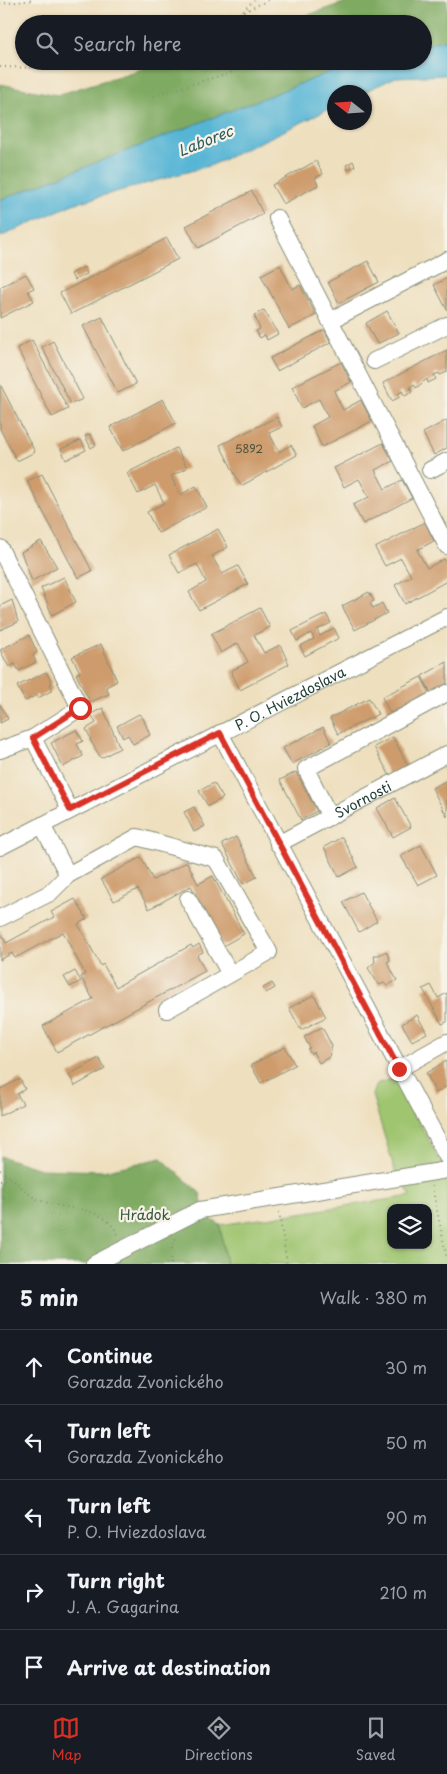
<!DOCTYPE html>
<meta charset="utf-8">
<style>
:root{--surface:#171b24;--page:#20242c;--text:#f1f3f6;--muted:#9ea1a6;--line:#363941;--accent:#d93025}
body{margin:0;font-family:"Playpen Sans",sans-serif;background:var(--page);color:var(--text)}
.controls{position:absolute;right:15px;bottom:15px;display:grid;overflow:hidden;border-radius:10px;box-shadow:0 1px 4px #0004}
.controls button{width:45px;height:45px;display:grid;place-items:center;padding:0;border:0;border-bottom:1px solid var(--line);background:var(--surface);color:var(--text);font:25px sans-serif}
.compass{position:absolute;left:327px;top:85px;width:45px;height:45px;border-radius:50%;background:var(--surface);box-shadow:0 1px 4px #0004;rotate:287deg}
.stop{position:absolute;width:15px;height:15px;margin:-11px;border:4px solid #d93025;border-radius:50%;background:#fff}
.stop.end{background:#d93025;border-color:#fff;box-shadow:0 1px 5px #0008}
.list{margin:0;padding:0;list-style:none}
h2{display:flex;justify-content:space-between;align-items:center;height:65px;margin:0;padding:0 20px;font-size:21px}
h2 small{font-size:16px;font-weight:400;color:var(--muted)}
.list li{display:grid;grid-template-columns:32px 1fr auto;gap:15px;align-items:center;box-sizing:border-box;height:75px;padding:0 20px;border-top:1px solid var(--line)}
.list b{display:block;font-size:19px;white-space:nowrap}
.list p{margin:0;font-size:16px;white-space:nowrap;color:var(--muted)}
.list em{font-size:16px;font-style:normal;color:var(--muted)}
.icon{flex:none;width:28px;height:28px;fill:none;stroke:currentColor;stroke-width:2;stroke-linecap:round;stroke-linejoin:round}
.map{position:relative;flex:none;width:447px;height:1264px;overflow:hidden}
.search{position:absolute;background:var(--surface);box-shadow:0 1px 4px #0004;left:15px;right:15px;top:15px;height:55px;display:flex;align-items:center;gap:12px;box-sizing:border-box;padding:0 18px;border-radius:28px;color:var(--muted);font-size:19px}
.sheet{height:440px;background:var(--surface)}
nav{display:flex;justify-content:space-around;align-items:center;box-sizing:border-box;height:70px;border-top:1px solid var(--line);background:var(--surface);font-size:14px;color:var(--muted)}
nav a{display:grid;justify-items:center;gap:2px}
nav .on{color:var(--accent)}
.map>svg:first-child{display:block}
.green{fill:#9fc570;stroke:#5f8152;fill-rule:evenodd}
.forest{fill:#7faa62;stroke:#4f744b}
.water{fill:#56b5d5;stroke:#3a7984}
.building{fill:#ce9b6c}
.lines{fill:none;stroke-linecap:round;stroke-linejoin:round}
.minor-casing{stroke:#868e79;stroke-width:18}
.path{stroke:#868e79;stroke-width:2;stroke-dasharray:1 4;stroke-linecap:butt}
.minor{stroke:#fff;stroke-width:16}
.route{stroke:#d93025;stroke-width:6}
.labels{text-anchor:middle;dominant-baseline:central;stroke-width:4.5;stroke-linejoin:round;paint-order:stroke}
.number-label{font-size:11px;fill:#4b5442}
.street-label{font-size:14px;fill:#1f3d34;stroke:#f7f3e8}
.park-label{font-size:14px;fill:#395840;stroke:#f7f3e8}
.water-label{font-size:15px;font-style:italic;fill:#2d5b5c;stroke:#f7f3e8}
</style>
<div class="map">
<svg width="447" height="1264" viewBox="0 0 447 1264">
<rect width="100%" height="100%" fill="#f7f3e8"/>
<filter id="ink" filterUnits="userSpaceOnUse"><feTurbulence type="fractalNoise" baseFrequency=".02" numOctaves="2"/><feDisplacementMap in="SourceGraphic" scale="10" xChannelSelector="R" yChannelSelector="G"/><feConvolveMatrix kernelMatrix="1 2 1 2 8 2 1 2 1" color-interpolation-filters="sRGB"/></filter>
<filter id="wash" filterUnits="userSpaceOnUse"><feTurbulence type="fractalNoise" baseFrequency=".0096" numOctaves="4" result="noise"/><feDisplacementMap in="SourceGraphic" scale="20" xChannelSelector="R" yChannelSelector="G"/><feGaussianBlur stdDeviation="1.12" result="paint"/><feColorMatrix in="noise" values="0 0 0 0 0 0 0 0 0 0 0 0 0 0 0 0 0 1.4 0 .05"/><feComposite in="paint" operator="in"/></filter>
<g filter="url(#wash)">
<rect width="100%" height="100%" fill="#eedfbe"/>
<path class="green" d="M395 1078 439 1159 447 1169V1264H226L220 1225 411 1196 395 1171 372 1095 376 1084ZM391 1208H428V1245H391Z"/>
<path class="forest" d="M352 0H447V39L423 45V24H281Z
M168 61H359L0 200V84L57 95Z
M0 1156 40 1169 103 1171 161 1158 200 1193 204 1214 220 1225 226 1264H0Z"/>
<path class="water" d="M447 39V75L396 77 364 92H334V107L212 165 73 204 0 237V200L359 61H423V45Z"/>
<g id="blocks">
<path class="building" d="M316 161 323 174 315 178 318 185 283 204 272 185Z
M353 161 355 166 348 170 346 165Z
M252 191 263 214 198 248 186 226Z
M167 238 178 259 71 314 60 293Z
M368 261 379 282 339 303 328 282Z
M280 265 292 289 300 285 316 315 289 329 261 275Z
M84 267 87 274 74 280 71 274Z
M26 274 34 288 28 291 34 301 0 318V287Z
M447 278V310L434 285Z
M264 310 278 334 267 340 265 335 260 338 256 331 260 329 254 315Z
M387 311 399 333 377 344 366 323Z
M102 317 136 384 118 393 83 326Z
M324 330 331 342 277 371 270 358Z
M32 340 68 409 52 417 17 348Z
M53 341 83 399 71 404 42 347Z
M447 350V372L440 375 439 373 434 375 436 379 428 383 427 379 416 388 414 384 410 387 412 392 405 396 402 391 398 394 400 397 392 401 383 383Z
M341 362 351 382 334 391 343 410 361 400 372 421 322 447 312 426 328 417 319 399 302 408 292 387Z
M0 384 35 452 17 461 0 429Z
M163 399 176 423 123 451 110 427Z
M277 417 282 427 269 433 279 452 291 445 297 455 241 486 220 445Z
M447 420V448L434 455 423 433Z
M90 434 96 445 91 448 85 436Z
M81 440 86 450 66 460 61 449Z
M383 443 393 461 375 470 385 489 402 480 412 498 363 524 353 505 369 497 359 479 344 487 334 468Z
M176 448 187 468 171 476 180 495 196 486 207 507 158 533 147 512 164 503 155 485 138 494 127 473Z
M42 474 92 571 78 578 27 481Z
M425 522 434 541 417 550 427 568 444 559 447 565V581L405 604 395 585 411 576 401 558 385 566 375 548Z
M218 529 228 547 212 556 222 574 238 566 248 584 199 610 189 592 206 582 197 564 179 573 169 555Z
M41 541 57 567 32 581 21 552Z
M64 577 76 602 52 615 41 588Z
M369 592 374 601 370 603 373 608 382 603 387 613 355 630 342 606Z
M12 600 18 622 0 630V606Z
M260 608 270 627 254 635 264 653 280 645 289 664 240 690 231 671 248 662 238 643 221 653 211 634Z
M326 614 331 623 317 630 320 636 334 628 339 638 305 656 300 646 314 639 311 633 297 641 292 631Z
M29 635 37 652 33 655 36 662 19 671 15 664 9 667 0 650Z
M101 644 117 681 106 687 109 694 90 702 76 674 80 672 72 657Z
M447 662V684L431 693 422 676Z
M46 672 52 683 50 684 53 690 38 698 37 695 25 701 17 686Z
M421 677 430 693 419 698 420 700 390 713 382 697Z
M369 698 378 714 338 734 330 718Z
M0 704 8 719 0 723Z
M103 708 120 748 101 758 90 740 91 739 86 729 96 723 91 714Z
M139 714 143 718 150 735 133 744 128 735 123 738 117 726Z
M323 727 331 743 292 764 283 748Z
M76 730 83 741 77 744 83 756 63 767 51 743Z
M393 737 408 766 390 776 374 747Z
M296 772 317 811 301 820 280 780Z
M447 780V817L432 788Z
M214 783 223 798 208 806 199 791Z
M395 798 411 827 393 837 377 808Z
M194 807 205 826 194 832 184 812Z
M236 837 257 877 243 884 222 844Z
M342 837 358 867 339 877 324 847Z
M421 845 437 875 418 885 401 856Z
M141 857 153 880 187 862 198 884 213 876 244 934 223 946 191 886 149 909 138 889 114 901 101 879Z
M361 892 377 921 359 932 343 902Z
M75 899 87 919 78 924 101 966 103 964 116 987 191 945 193 948 199 944 203 952 197 955 205 971 57 1052 43 1026 93 999 81 977 85 974 63 932 15 958 12 953 0 960V931L6 943 54 917 51 912Z
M386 951 390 960 387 962 397 980 387 986 384 983 379 985 368 968 375 962 374 955H379Z
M75 971 81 981 70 987 64 977Z
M272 983 275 988 266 993 263 988Z
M431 985 438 998 447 993V1022L442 1024 423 989Z
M314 995 326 1017 301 1030 289 1008Z
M417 1015 427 1033 412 1041 402 1024Z
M322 1027 332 1046 329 1057 319 1063 313 1052 311 1054 308 1049 310 1048 304 1037Z
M285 1047 295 1065 261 1083 251 1065Z
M99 1058 105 1069 75 1086 69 1075Z
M446 1061 447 1086 436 1093 426 1073Z
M20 1079 25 1089 17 1094 23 1104 0 1116V1089Z"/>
</g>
</g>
<g filter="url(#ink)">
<use href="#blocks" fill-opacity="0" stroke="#868e79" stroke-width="1"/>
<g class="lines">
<g class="minor-casing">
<g id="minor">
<path d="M277 218 447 546"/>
<path d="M330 321 447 260"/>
<path d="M374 361 447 325"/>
<path d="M430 470 447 461"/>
<path d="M0 548 80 708 33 738"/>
<path d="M220 733 447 1157"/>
<path d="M0 750 33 738 70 810"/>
<path d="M330 817 306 769 447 693"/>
<path d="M42 825 68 875"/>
<path id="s1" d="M278 844 447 754"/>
<path id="s2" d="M0 847 447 617"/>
<path d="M188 899 230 974"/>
<path d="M0 918 50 893 68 875 137 837 216 859 269 952 167 1010"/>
<path d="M399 1069 447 1042"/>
<path d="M94 1264 200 1210 447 1170"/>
</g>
</g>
<path class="path" d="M0 4 32 0
M243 11 254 0
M217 24 269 0
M242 61 244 68
M0 67 49 68 89 61
M154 96 267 61
M0 1170 10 1177
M0 1180 12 1178C20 1185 29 1196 39 1200 66 1211 104 1204 118 1235
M432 1186 447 1259
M279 1212 287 1264
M171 1264 172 1248 176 1237"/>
<use href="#minor" class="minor"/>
</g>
</g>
<g class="lines" filter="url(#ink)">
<path class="route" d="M80 708 33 738 70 810 220 733 399 1069"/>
</g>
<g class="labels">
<g class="number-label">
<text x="249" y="448">5892</text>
</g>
<g class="street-label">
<text stroke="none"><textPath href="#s2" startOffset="326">P. O. Hviezdoslava</textPath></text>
<text stroke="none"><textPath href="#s1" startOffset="96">Svornosti</textPath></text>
</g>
<g class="park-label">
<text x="145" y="1214">Hrádok</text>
</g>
<g class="water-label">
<text transform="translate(205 140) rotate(-22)">Laborec</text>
</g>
</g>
</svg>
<div class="controls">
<button><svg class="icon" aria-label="layers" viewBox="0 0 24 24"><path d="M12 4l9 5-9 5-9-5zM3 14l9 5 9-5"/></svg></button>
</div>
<svg class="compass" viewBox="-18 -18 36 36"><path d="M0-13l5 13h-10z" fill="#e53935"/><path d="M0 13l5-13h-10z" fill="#9ea1a6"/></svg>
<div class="stop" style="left:80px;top:708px"></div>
<div class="stop end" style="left:399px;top:1069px"></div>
<div class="search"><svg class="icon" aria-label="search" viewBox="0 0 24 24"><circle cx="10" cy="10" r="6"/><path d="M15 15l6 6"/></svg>Search here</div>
</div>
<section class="sheet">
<h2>5 min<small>Walk · 380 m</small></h2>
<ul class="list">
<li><svg class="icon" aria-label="ahead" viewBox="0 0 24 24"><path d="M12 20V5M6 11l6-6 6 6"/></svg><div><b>Continue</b><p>Gorazda Zvonického</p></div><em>30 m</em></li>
<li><svg class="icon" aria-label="left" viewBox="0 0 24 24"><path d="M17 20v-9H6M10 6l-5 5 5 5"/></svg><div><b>Turn left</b><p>Gorazda Zvonického</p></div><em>50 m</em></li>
<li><svg class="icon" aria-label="left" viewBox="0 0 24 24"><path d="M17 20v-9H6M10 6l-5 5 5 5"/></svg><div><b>Turn left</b><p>P. O. Hviezdoslava</p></div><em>90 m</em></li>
<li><svg class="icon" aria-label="right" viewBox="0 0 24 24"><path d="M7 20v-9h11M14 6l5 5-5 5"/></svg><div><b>Turn right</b><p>J. A. Gagarina</p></div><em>210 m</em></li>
<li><svg class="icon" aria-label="arrive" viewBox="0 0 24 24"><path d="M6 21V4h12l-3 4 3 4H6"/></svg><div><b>Arrive at destination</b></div></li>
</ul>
</section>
<nav>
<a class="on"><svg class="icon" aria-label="map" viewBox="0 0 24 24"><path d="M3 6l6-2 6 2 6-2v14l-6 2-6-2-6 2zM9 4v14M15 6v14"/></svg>Map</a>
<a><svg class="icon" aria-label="directions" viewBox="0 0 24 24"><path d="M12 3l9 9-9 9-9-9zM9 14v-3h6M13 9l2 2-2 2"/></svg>Directions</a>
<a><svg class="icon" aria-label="saved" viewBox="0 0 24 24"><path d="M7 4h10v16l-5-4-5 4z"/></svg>Saved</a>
</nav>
